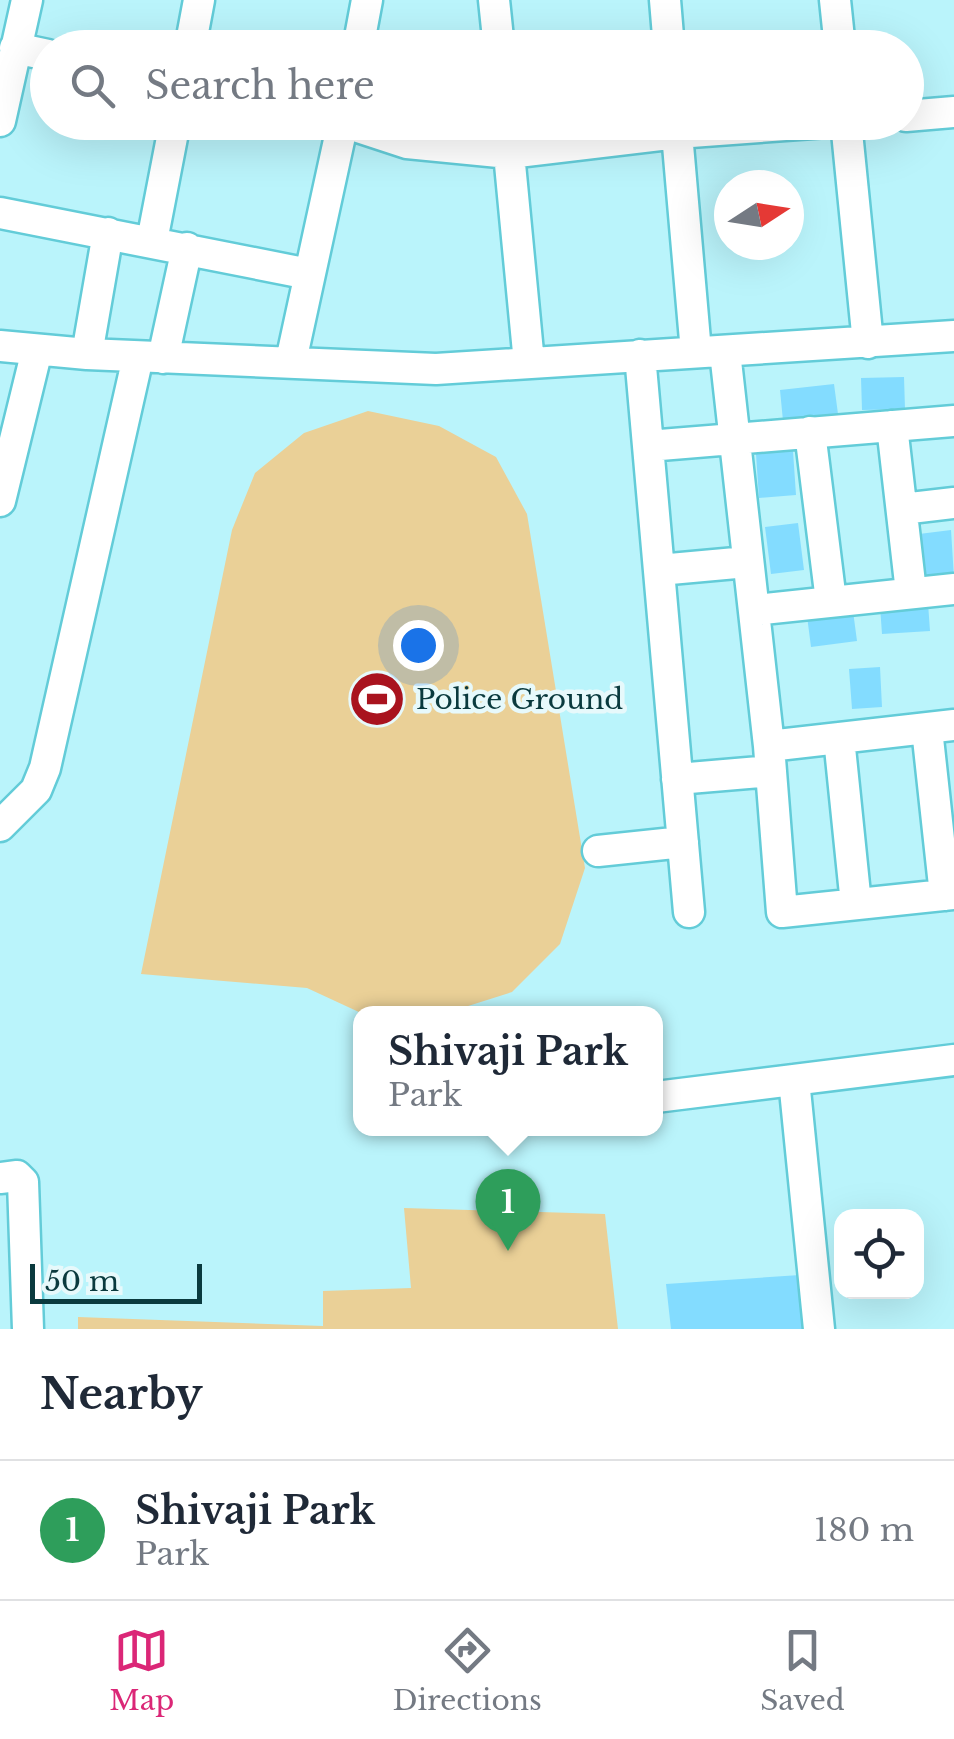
<!DOCTYPE html>
<style>
:root{--surface:#fff;--page:#f6f6f7;--text:#1f2937;--muted:#747a83;--line:#e0e1e3;--accent:#db2777}
body{margin:0;font-family:"Libre Baskerville",serif;background:var(--page);color:var(--text)}
.controls{position:absolute;right:30px;bottom:30px;display:grid;overflow:hidden;border-radius:20px;box-shadow:0 10px 40px #0002}
.controls button{width:90px;height:90px;display:grid;place-items:center;padding:0;border:0;border-bottom:2px solid var(--line);background:var(--surface);color:var(--text);font:50px sans-serif}
.compass{position:absolute;left:714px;top:170px;width:90px;height:90px;border-radius:50%;background:var(--surface);box-shadow:0 10px 40px #0002;rotate:78deg}
.scale{position:absolute;left:30px;bottom:25px;width:172px;box-sizing:border-box;padding-left:10px;border:5px solid #0a3a3e;border-top:0;font-size:28px;line-height:35px;white-space:nowrap;color:#0a3a3e;-webkit-text-stroke:8px #e7f9fb;paint-order:stroke}
.you{position:absolute;left:418px;top:645px;width:35px;height:35px;margin:-25px;border:8px solid #fff;border-radius:50%;background:#1a73e8;box-shadow:0 0 0 15px #1a73e833}
.badge{display:grid;place-items:center;width:65px;height:65px;border-radius:50%;background:var(--accent);color:#fff;font-size:32px;font-weight:700}
.pin{position:absolute;translate:-50% -82px;filter:drop-shadow(0 2px 5px #0008)}
.pin::after{content:'';position:absolute;top:52px;width:35px;height:30px;background:inherit;clip-path:polygon(0 0,100% 0,50% 100%)}
.popup{position:absolute;left:353px;top:1006px;width:310px;height:130px;box-sizing:border-box;display:grid;place-content:center;border-radius:20px;background:var(--surface);filter:drop-shadow(0 2px 8px #0005);font-size:32px;white-space:nowrap;color:var(--muted)}
.popup b{font-size:38px;color:var(--text)}
.popup::after{content:'';position:absolute;left:50%;top:100%;margin-left:-20px;border:20px solid transparent;border-top-color:var(--surface)}
.list{margin:0;padding:0;list-style:none}
h2{display:flex;justify-content:space-between;align-items:center;height:130px;margin:0;padding:0 40px;font-size:42px}
h2 small{font-size:32px;font-weight:400;color:var(--muted)}
.list li{display:grid;grid-template-columns:65px 1fr auto;gap:30px;align-items:center;box-sizing:border-box;height:140px;padding:0 40px;border-top:2px solid var(--line)}
.list b{display:block;font-size:38px;white-space:nowrap}
.list p{margin:0;font-size:32px;white-space:nowrap;color:var(--muted)}
.list em{font-size:32px;font-style:normal;color:var(--muted)}
.icon{flex:none;width:55px;height:55px;fill:none;stroke:currentColor;stroke-width:2;stroke-linecap:round;stroke-linejoin:round}
.map{position:relative;flex:none;width:954px;height:1329px;overflow:hidden}
.search{position:absolute;background:var(--surface);box-shadow:0 10px 40px #0002;left:30px;right:30px;top:30px;height:110px;display:flex;align-items:center;gap:25px;box-sizing:border-box;padding:0 35px;border-radius:55px;color:var(--muted);font-size:38px}
.sheet{height:270px;background:var(--surface)}
nav{display:flex;justify-content:space-around;align-items:center;box-sizing:border-box;height:140px;border-top:2px solid var(--line);background:var(--surface);font-size:28px;color:var(--muted)}
nav a{display:grid;justify-items:center;gap:5px}
nav .on{color:var(--accent)}
.map>svg:first-child{display:block}
.green{fill:#ead097}
.building{fill:#83dcff}
.lines{fill:none;stroke-linecap:round;stroke-linejoin:round}
.minor-casing{stroke:#63ccd8;stroke-width:35}
.minor{stroke:#fff;stroke-width:30}
.labels{text-anchor:middle;dominant-baseline:central;stroke-width:9;stroke-linejoin:round;paint-order:stroke}
.poi-label{font-size:28px;fill:#0a3a3e;stroke:#e7f9fb;text-anchor:start}
</style>
<div class="map">
<svg width="954" height="1329" viewBox="0 0 954 1329">
<rect width="100%" height="100%" fill="#baf4fb"/>
<path class="green" d="M368 411 439 426 496 457 527 514 585 868 560 944 512 992 446 1013H361L307 988 141 974 232 530 255 473 304 433Z
M404 1208 605 1214 618 1329H78V1317L323 1326V1291L411 1288Z"/>
<path class="building" d="M904 377 905 409 862 410 861 378Z
M834 384 838 414 783 421 780 390Z
M793 451 796 495 759 498 756 454Z
M798 523 804 570 771 574 765 527Z
M951 530 954 578 925 581 919 534Z
M928 603 930 631 882 634 880 606Z
M853 611 857 641 811 647 807 616Z
M880 667 882 707 852 709 849 669Z
M800 1275 806 1329H671L666 1284Z"/>
<g class="lines">
<g class="minor-casing">
<path id="minor" d="M494 0 499 48
M665 0 669 48
M835 0 840 48
M15 48 48 55
M190 48 199 0
M358 48 367 0
M906 116 954 112
M0 121 27 0
M343 122 407 143 509 153 677 133 827 122
M506 122 529 363
M676 122 696 352
M846 122 868 343
M0 213 309 274
M152 241 175 122
M0 346 87 354 436 369 954 336
M725 352 769 746 954 725
M87 354 108 233
M640 355 689 912
M163 358 187 248
M291 361 343 122
M892 426 911 592
M810 432 831 601
M648 446 954 421
M0 501 37 350
M902 509 954 503
M659 570 747 562
M755 610 954 589
M927 729 945 895
M839 738 856 904
M769 746 782 912 954 894
M677 779 771 771
M0 826 36 790 45 768 138 357
M598 851 683 842
M794 1080 819 1329
M656 1097 954 1060
M0 1178 17 1176 23 1182 28 1329"/>
</g>
<use href="#minor" class="minor"/>
</g>
<defs>
<g id="stadium-disc" transform="scale(2.875)"><circle r="9.5" fill="#a9131e" stroke="#e7f9fb"/><path d="M0-5a6.5 5 0 1 0 0 10a6.5 5 0 1 0 0-10ZM-3.5-1.8h7v3.6h-7Z" fill="#fff"/></g>
</defs>
<g fill-rule="evenodd">
<use href="#stadium-disc" x="377" y="699"/>
</g>
<g class="labels">
<g class="poi-label">
<text x="416" y="699">Police Ground</text>
</g>
</g>
</svg>
<div class="controls">
<button><svg class="icon" aria-label="locate" viewBox="0 0 24 24"><circle cx="12" cy="12" r="6"/><path d="M12 2v4M12 18v4M2 12h4M18 12h4"/></svg></button>
</div>
<svg class="compass" viewBox="-18 -18 36 36"><path d="M0-13l5 13h-10z" fill="#e53935"/><path d="M0 13l5-13h-10z" fill="#747a83"/></svg>
<div class="scale">50 m</div>
<div class="you"></div>
<div class="pin badge" style="left:508px;top:1251px;background:#2e9e5b">1</div>
<div class="popup"><b>Shivaji Park</b>Park</div>
<div class="search"><svg class="icon" aria-label="search" viewBox="0 0 24 24"><circle cx="10" cy="10" r="6"/><path d="M15 15l6 6"/></svg>Search here</div>
</div>
<section class="sheet">
<h2>Nearby<small></small></h2>
<ul class="list">
<li><span class="badge" style="background:#2e9e5b">1</span><div><b>Shivaji Park</b><p>Park</p></div><em>180 m</em></li>
</ul>
</section>
<nav>
<a class="on"><svg class="icon" aria-label="map" viewBox="0 0 24 24"><path d="M3 6l6-2 6 2 6-2v14l-6 2-6-2-6 2zM9 4v14M15 6v14"/></svg>Map</a>
<a><svg class="icon" aria-label="directions" viewBox="0 0 24 24"><path d="M12 3l9 9-9 9-9-9zM9 14v-3h6M13 9l2 2-2 2"/></svg>Directions</a>
<a><svg class="icon" aria-label="saved" viewBox="0 0 24 24"><path d="M7 4h10v16l-5-4-5 4z"/></svg>Saved</a>
</nav>
